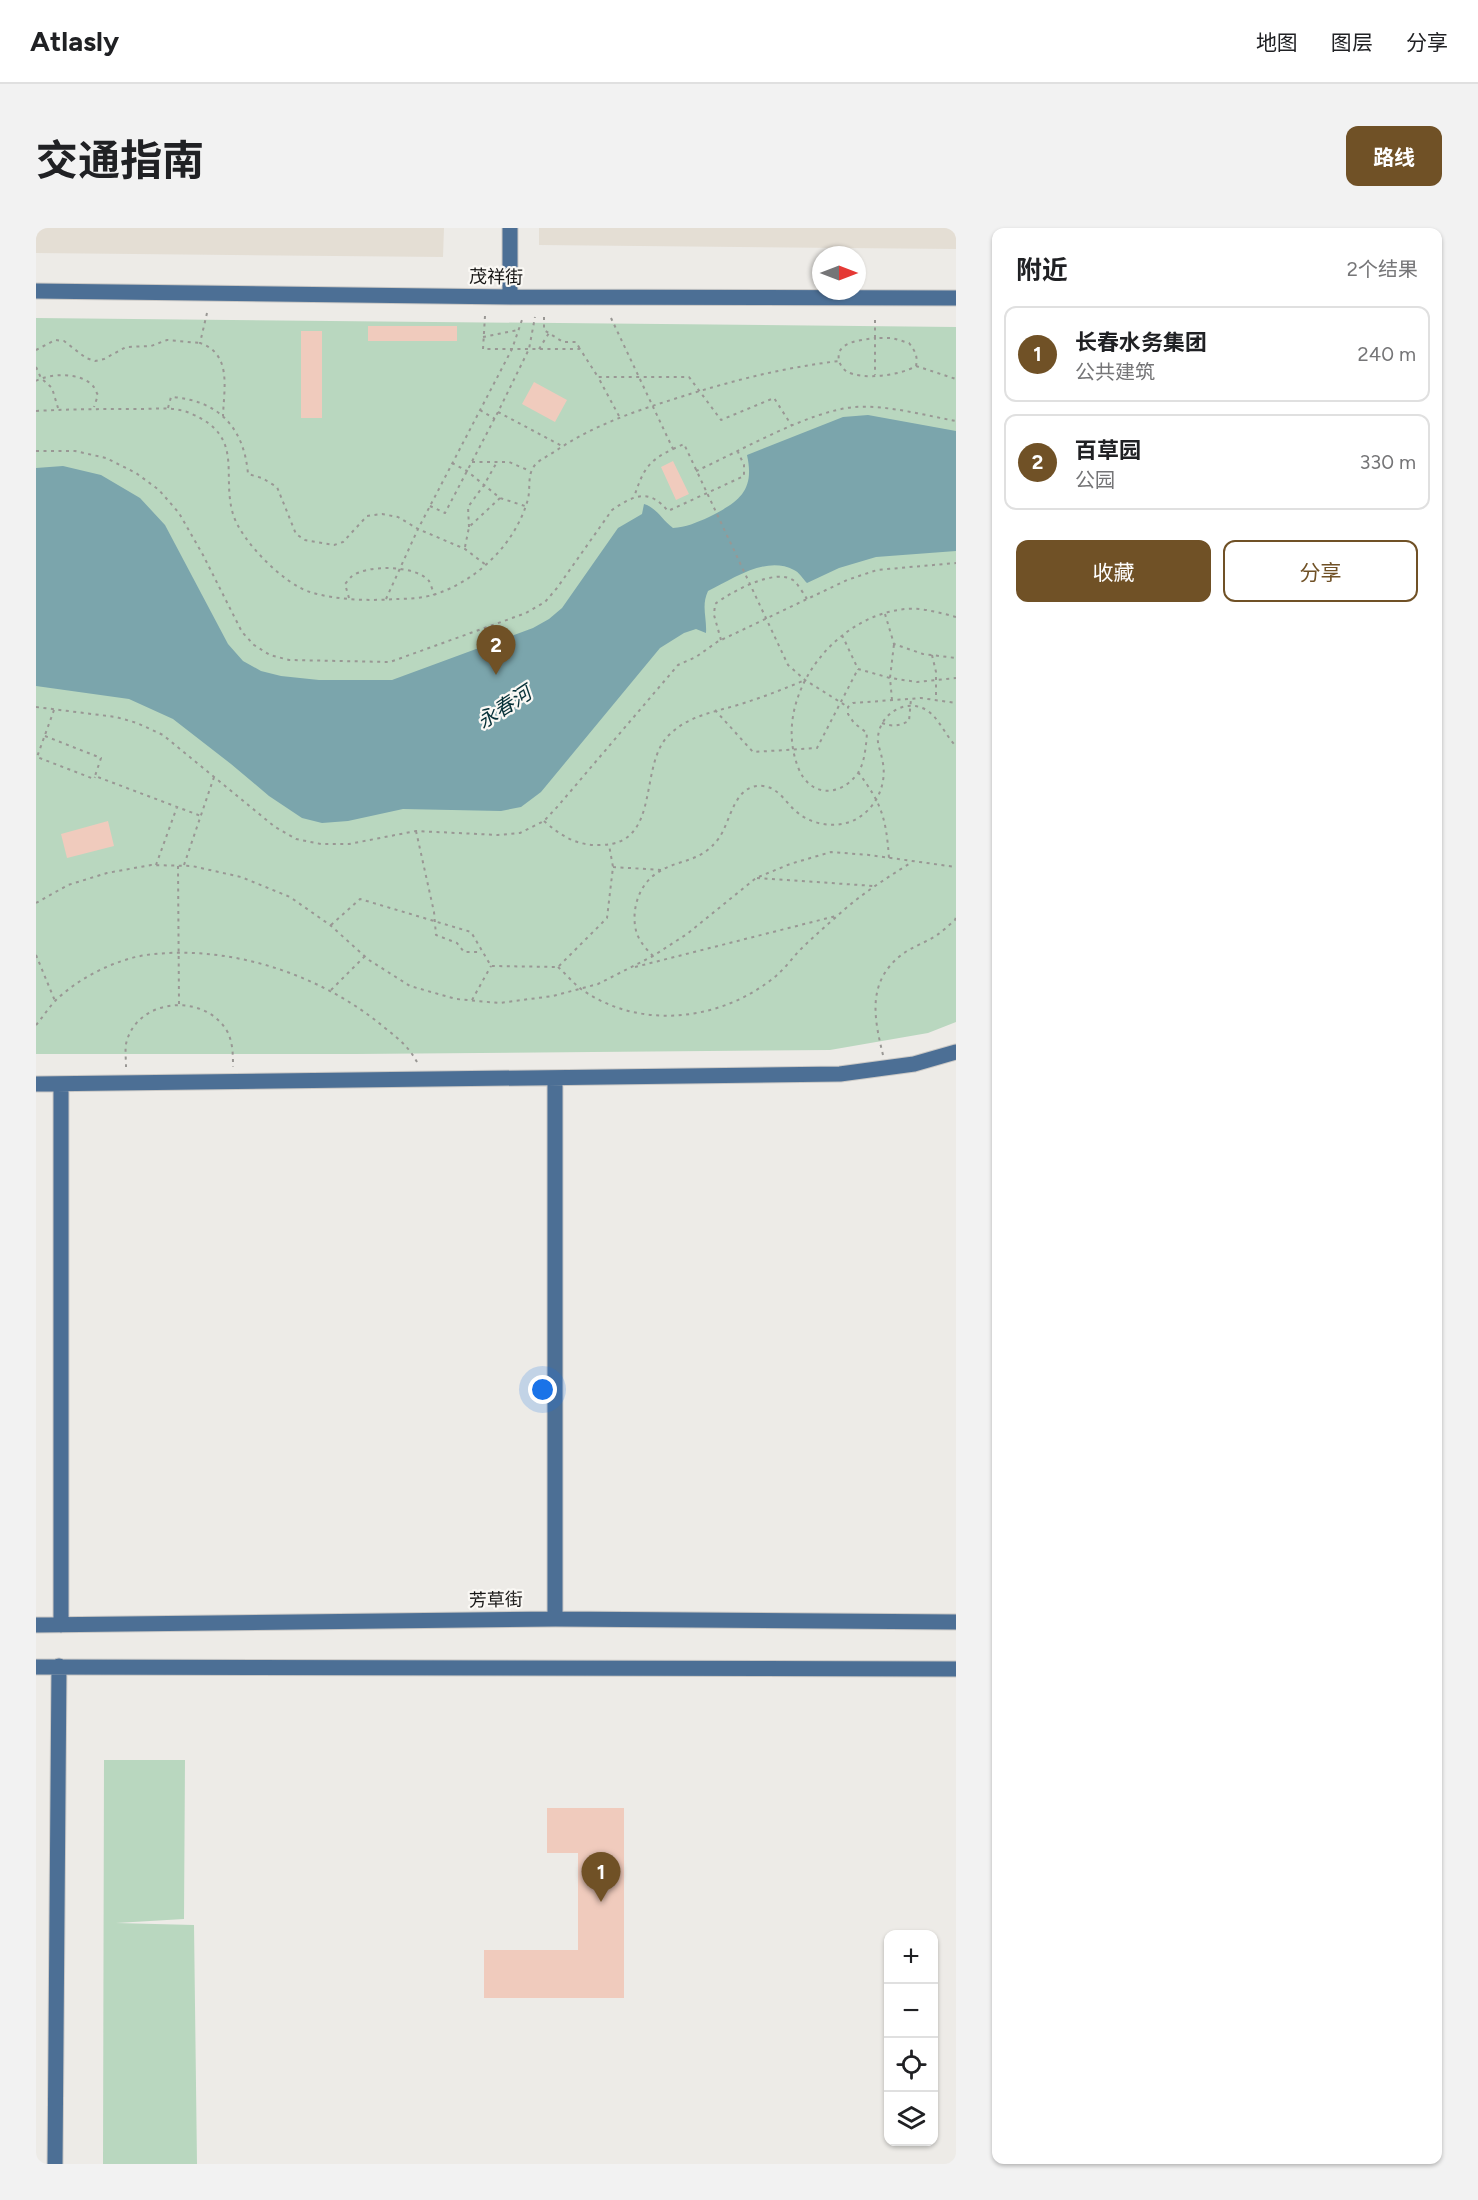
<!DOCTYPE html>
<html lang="zh">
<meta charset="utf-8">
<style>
:root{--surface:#fff;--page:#f2f2f2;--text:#202124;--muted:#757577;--line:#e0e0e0;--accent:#705126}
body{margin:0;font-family:Figtree,"Noto Sans SC",sans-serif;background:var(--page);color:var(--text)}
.controls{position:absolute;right:18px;bottom:18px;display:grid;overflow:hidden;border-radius:12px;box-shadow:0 2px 4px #0004}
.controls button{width:54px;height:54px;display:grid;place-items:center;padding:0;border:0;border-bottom:2px solid var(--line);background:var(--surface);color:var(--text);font:30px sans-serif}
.compass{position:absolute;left:776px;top:18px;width:54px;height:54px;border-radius:50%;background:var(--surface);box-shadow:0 2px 4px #0004;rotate:90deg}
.you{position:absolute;left:507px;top:1162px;width:21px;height:21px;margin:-15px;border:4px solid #fff;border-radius:50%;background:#1a73e8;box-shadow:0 0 0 9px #1a73e833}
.badge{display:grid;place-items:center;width:39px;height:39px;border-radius:50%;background:var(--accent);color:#fff;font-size:20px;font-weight:700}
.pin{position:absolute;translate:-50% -50px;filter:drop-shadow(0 2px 3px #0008)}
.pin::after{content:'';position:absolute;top:32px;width:21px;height:18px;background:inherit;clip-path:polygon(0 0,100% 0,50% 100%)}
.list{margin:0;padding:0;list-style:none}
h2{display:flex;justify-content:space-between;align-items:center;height:78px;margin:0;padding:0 24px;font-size:26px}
h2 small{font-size:20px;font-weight:400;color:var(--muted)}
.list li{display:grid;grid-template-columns:39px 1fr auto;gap:18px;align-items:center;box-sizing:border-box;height:96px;margin:0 12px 12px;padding:0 12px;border:2px solid var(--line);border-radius:12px}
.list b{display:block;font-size:22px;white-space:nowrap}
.list p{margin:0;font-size:20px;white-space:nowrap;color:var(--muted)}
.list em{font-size:20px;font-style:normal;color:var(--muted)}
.actions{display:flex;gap:12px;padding:18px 24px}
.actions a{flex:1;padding:14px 0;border:2px solid var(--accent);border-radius:12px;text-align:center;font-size:21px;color:var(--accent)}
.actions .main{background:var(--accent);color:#fff}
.icon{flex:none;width:33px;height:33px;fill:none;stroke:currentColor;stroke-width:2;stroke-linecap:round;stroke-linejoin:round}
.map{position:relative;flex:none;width:920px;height:1936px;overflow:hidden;border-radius:12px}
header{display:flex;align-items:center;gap:36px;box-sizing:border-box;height:84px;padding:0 30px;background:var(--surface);border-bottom:2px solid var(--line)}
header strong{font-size:28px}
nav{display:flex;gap:33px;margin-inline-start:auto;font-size:21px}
.intro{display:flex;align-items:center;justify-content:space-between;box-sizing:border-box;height:144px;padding:0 36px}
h1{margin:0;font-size:42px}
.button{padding:15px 27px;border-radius:12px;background:var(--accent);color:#fff;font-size:21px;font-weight:700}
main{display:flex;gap:36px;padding:0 36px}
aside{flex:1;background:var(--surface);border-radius:12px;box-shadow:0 2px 4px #0004}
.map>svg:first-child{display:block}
.built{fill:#e4ded4}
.green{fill:#b9d7bf}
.water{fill:#7ba5ac}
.building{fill:#f0cbbd}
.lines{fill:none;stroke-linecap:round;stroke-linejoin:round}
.secondary-casing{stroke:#cbc9c6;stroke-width:17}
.path{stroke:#999794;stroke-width:2;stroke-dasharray:3 4.5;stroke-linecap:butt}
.secondary{stroke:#4c6f95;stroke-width:15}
.path-bridge{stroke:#999794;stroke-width:2;stroke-dasharray:3 4.5;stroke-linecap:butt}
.labels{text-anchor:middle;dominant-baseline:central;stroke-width:4.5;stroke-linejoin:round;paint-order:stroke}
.street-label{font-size:18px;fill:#181716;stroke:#faf8f4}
.water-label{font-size:20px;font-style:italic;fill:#073138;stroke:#faf8f4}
</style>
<header>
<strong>Atlasly</strong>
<nav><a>地图</a><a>图层</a><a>分享</a></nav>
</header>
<div class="intro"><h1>交通指南</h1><a class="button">路线</a></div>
<main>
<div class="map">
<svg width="920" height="1936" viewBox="0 0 920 1936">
<rect width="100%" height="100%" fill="#edebe7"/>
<path class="built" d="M0 0H408L407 29 0 25Z
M503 0H920V21L503 17Z"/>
<path class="green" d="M0 90 920 99V794L892 805 794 822 320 826H0Z
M68 1532H149L148 1691 80 1695 158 1697 161 1936H67Z"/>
<path class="water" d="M832 187 920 203V323L840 329 803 340 771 355C767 351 763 344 758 342 730 327 697 351 672 363 665 378 671 389 670 405L660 401 648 405 624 420 505 564 485 579 465 583 367 581 312 593 286 595 266 590 233 568 195 536 137 491 93 471 0 458V240L27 238 65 247 104 270 129 297 192 416 207 433 225 443 245 448 283 452H356L497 400 513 391 526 380 582 300 606 286 608 276C621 280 626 292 637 300 650 299 660 295 673 289 703 274 719 263 711 227L807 189Z"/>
<path class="building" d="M332 98H421V113H332Z
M265 103H286V190H265Z
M498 154 531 172 519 194 486 176Z
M637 233 653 266 640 272 625 239Z
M72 593 78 618 31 630 25 606Z
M511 1580H588V1770H448V1722H542V1625H511Z"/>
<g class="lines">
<g class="secondary-casing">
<path id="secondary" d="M0 63 474 69 920 70
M474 69V0
M0 856 804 846 878 836 920 824
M519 1391V850
M0 1397 519 1391 920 1394
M25 1397V856
M0 1439 920 1441
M19 1936 23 1438"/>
</g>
<path class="path" d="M171 85 164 115C196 126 188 160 187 188
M449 88 447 121H544L562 149
M508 89V102L527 114H540L544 121
M575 90 637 221C611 233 607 243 598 269
M839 92V110H856L873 115C879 123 882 128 880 138 866 147 825 153 810 143 807 141 803 135 803 132 799 113 827 112 839 110V147
M447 109 482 102
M503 121 513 105
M0 122 19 112 28 113 50 130 59 133 68 131 90 119 115 118 131 112 164 115
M880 138 920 151
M0 139 5 150 16 160 22 180
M0 153C14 145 45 144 57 158 59 160 60 164 62 167L58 179
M132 180 135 169C182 172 208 199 212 246L226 250 241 259 260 306 269 312 298 317 307 314 331 288 346 286 362 289 382 301 429 321 450 337
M444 182 459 191
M0 183C35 181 67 181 101 181 120 181 139 178 156 186 209 209 185 246 197 286 205 313 248 356 274 364 300 372 332 373 360 371 372 371 388 370 400 366 442 352 480 315 492 271 495 258 490 244 502 234 509 229 517 225 524 220 558 198 596 184 635 172 691 154 744 140 803 133
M462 184 526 218
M583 188 562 149H653L685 192 738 170 756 198
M637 221 648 216 752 437 769 452 812 479
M0 223H39L70 230 100 245 123 262 143 285 167 327 206 404 218 417 234 427 253 432 354 434 490 385 509 374 521 360 576 282C598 267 613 260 632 283L708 248V237L702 224
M436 234H473L494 243
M416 235 431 243 464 270 489 278
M660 243C705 223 772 183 819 179 852 177 887 187 920 193
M394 278 409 285 462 184 493 121 499 89
M433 299 432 279 448 257 461 234
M429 319 433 299 464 270
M313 370 309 356C311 354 313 351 315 349 330 336 380 337 393 353 395 357 397 363 398 367
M350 371 382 301 476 121 487 89
M849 386 858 416 887 426 920 430
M920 389C901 384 881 378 862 382 794 393 736 472 762 539 773 569 804 570 822 545 829 534 830 517 831 505L818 495 812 486V479L817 475 885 470 920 475
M806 407 822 441 854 450 881 454 920 450
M685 412 678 387 679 376C695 364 738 340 757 352 762 356 767 365 771 371
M896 427 900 444V472
M856 472 854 450 858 416
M0 479 80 489 101 495 127 507 239 599 260 611 285 616H313L380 603 462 607 484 605 508 593 522 578 642 437 660 429 681 414 811 352 841 342 920 335
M18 482 1 529 58 551 59 549
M679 482 717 524 781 520 822 441
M846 495C856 499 863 498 873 493L875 471
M9 508 65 530 59 548 165 588
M822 544C846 576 850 590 853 630
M508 593C525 608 541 618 565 617 627 616 601 536 634 506 654 487 679 484 705 476 727 469 748 461 769 452
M380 603 398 684 400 707 421 715 428 724H444
M120 637 141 579
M148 637 178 549
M142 638 143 776
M577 639 626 642
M721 650 838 658
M0 675 32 657 71 645 115 637 156 638 205 649 254 669 294 697 333 732 374 758 420 771 463 775 517 768 562 756 617 728 651 706 720 650 754 636 795 624 833 627 920 639
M295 697 324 671 435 704 455 738 522 739 571 690 577 639 573 617
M0 727 19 773
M522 739C530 746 537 755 545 761 604 803 686 793 740 748 748 741 755 732 762 724 774 712 786 701 799 690 822 668 849 651 876 634
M599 739 800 688
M295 762 329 728
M436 772 455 738
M0 797C7 789 13 779 20 772 43 750 78 732 110 727 193 716 285 746 349 800 363 811 374 820 382 836
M847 827C838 790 831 755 864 728 875 719 889 715 901 707 907 703 913 697 919 692L920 689
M90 839C90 832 89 823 90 816 100 770 168 764 191 803 197 814 197 827 197 839"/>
<use href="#secondary" class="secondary"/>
<path class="path-bridge" d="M617 728C611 722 604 714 601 706 594 685 602 657 621 645 643 630 664 636 683 610 695 593 698 555 727 558 744 560 750 576 762 585 778 598 804 601 822 590 842 578 852 553 846 531 845 523 841 517 842 509 844 485 871 469 892 483 904 492 909 507 920 518"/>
</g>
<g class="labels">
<g class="street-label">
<text transform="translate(460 49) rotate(1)">茂祥街</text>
<text transform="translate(460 1372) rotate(-1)">芳草街</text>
</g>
<g class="water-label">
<text transform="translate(468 479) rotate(-33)">永春河</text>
</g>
</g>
</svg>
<div class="controls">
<button>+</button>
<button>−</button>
<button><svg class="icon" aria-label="locate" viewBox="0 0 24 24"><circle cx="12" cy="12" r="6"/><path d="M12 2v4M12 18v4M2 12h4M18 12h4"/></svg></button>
<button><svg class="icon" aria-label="layers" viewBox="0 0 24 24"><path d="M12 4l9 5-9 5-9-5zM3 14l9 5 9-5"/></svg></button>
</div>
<svg class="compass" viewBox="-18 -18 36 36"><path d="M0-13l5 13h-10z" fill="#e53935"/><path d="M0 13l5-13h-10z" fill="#757577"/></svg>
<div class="you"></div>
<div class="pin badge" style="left:565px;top:1674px">1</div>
<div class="pin badge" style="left:460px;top:447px">2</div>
</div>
<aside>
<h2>附近<small>2个结果</small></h2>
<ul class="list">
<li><span class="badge">1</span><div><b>长春水务集团</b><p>公共建筑</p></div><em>240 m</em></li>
<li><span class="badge">2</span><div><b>百草园</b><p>公园</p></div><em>330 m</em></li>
</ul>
<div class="actions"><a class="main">收藏</a><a>分享</a></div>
</aside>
</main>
